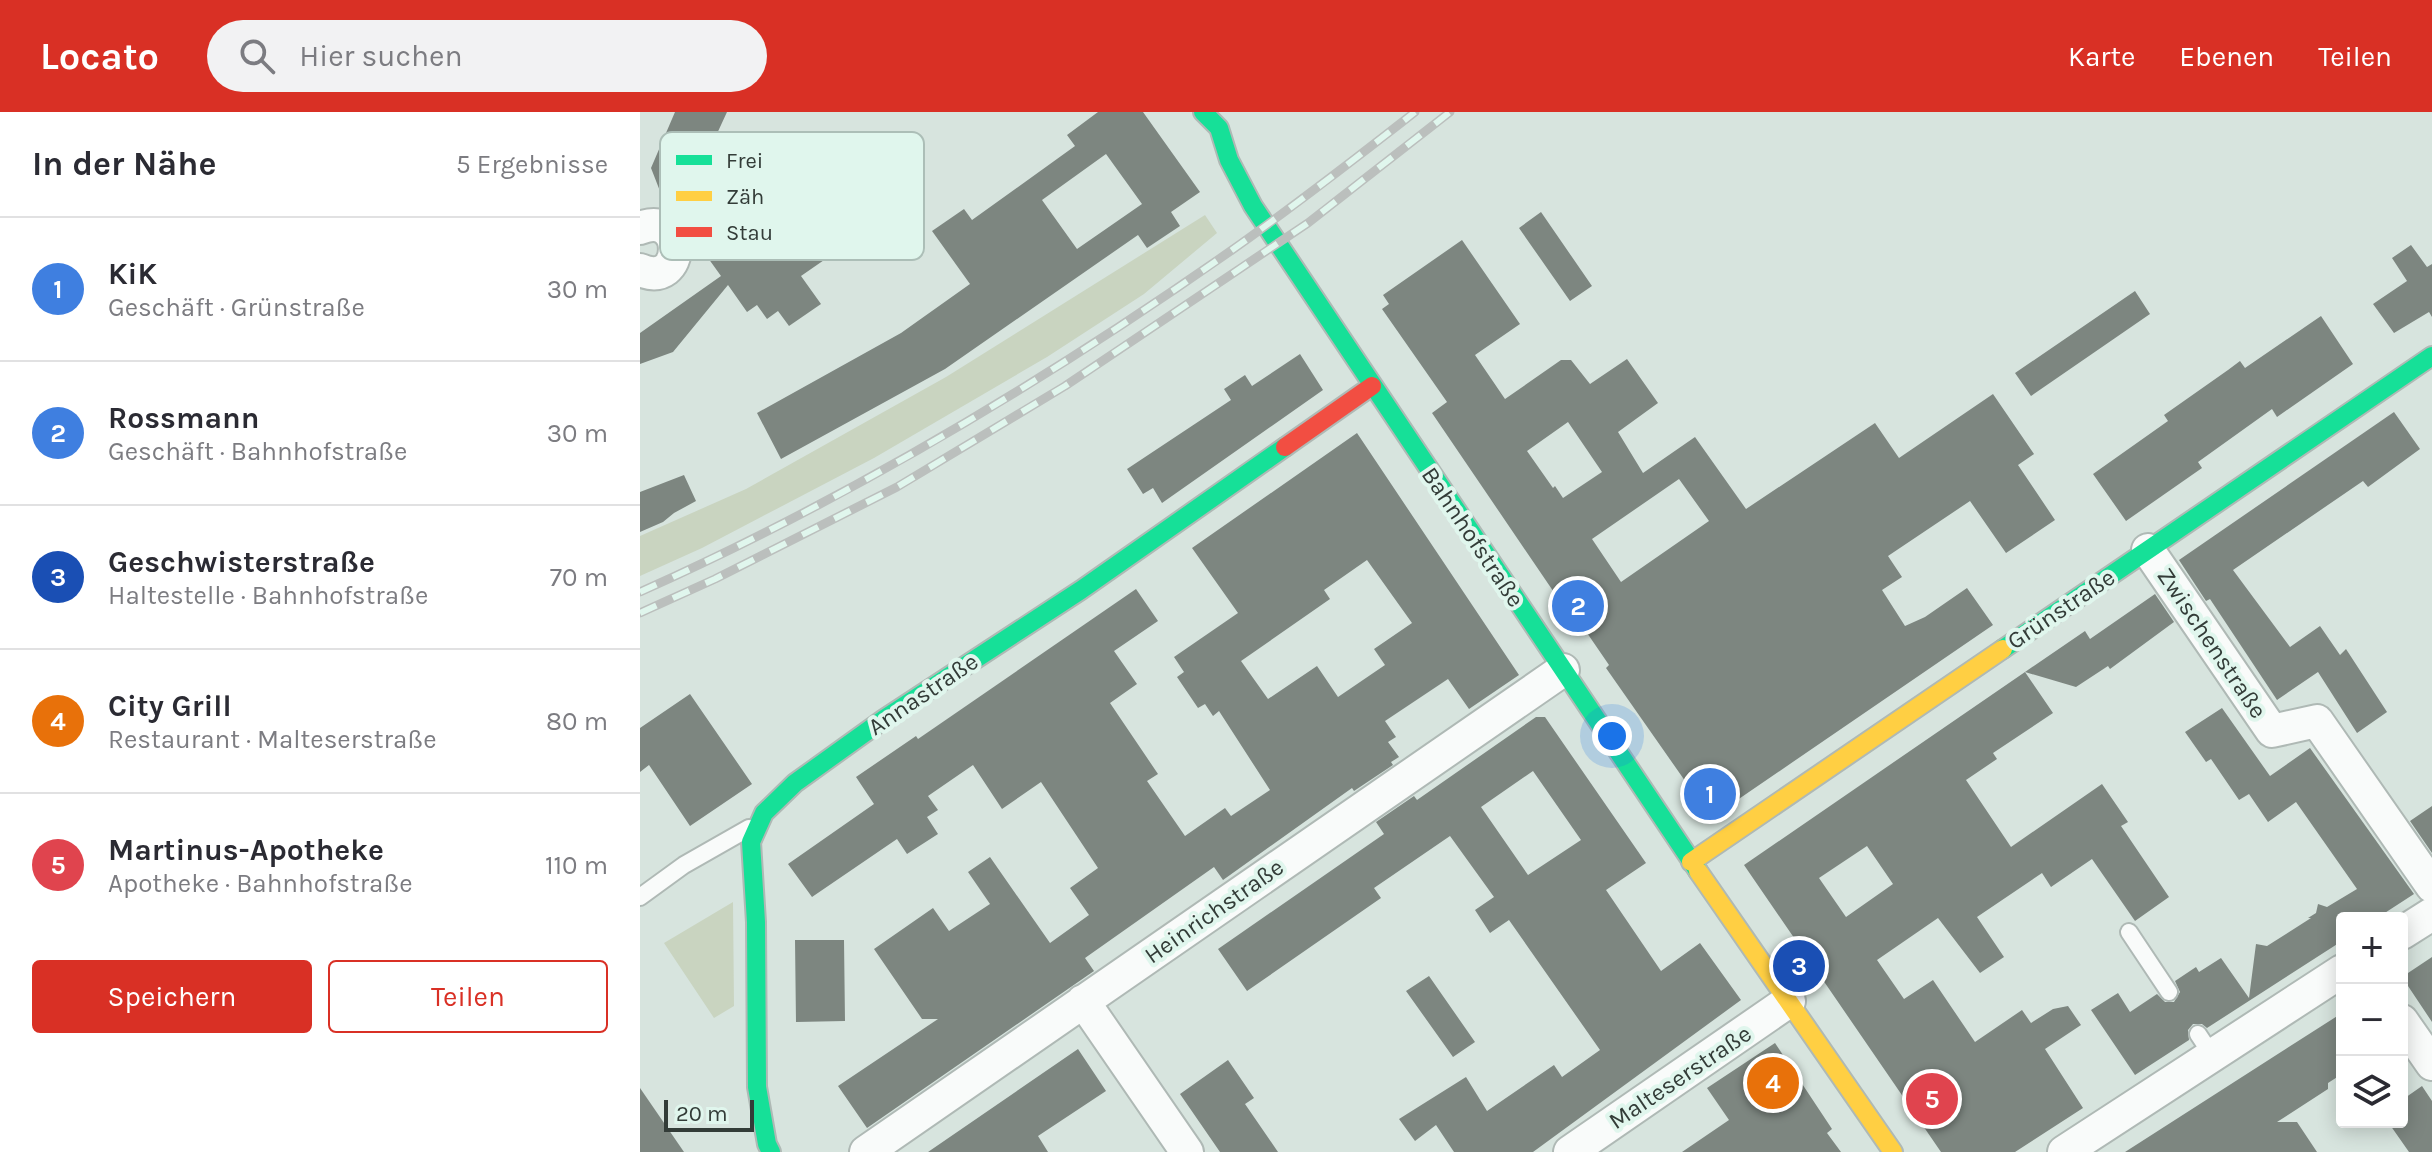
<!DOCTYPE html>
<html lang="de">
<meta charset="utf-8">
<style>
:root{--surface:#fff;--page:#f2f2f3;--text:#2b2b33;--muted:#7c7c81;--line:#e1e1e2;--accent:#d93025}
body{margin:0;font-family:Karla,sans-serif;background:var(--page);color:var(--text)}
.controls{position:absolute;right:24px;bottom:24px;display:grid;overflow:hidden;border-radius:8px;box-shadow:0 4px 20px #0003}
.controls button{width:72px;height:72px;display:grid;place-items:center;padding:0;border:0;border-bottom:2px solid var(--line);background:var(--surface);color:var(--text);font:40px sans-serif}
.scale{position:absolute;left:24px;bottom:20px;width:90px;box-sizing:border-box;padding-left:8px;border:4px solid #333c38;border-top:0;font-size:22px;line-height:28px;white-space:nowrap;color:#333c38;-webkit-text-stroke:6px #e0f6ed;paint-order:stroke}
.you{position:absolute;left:972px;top:624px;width:28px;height:28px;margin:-20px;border:6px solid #fff;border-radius:50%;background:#1a73e8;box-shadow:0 0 0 12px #1a73e833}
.badge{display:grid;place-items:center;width:52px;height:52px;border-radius:50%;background:var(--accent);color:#fff;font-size:26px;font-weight:700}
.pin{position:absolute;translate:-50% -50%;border:4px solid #fff;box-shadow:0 2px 8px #0006}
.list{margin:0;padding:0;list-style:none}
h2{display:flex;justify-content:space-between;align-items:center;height:104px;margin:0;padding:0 32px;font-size:34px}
h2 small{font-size:26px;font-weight:400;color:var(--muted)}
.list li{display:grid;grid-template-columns:52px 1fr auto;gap:24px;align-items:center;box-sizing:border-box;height:144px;padding:0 32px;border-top:2px solid var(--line)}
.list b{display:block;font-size:30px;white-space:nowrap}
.list p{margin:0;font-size:26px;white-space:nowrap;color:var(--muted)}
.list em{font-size:26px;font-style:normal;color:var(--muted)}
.actions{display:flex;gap:16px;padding:24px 32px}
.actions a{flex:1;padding:18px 0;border:2px solid var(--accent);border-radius:8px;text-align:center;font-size:28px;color:var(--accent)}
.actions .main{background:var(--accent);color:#fff}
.icon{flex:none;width:44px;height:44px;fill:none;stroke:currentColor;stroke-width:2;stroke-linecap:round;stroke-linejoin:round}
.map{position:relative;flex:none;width:1792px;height:1040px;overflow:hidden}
header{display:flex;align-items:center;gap:48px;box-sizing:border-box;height:112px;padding:0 40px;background:var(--accent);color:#fff}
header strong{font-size:38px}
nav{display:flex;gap:44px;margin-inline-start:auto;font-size:28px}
.search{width:560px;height:72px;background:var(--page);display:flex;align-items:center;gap:20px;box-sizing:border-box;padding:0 28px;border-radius:44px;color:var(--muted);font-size:30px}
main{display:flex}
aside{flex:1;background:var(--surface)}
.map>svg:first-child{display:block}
.green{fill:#c9d4c0}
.building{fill:#7d8680;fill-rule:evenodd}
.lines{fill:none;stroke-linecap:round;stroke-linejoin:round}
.lane-casing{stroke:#afb9b5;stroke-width:20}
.street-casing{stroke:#afb9b5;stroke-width:36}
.fast-casing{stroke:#afb9b5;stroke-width:22}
.slow-casing{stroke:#afb9b5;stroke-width:22}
.jam-casing{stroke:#afb9b5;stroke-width:22}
.lane{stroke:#f9fbfa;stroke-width:16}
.street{stroke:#f9fbfa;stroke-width:32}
.fast{stroke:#16e098;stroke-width:18}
.slow{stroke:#ffcf43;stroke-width:18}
.jam{stroke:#f24e42;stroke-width:18}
.rail-casing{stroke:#bbbfbd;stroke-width:9}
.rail{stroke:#e0f6ed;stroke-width:6;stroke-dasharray:18;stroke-linecap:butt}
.labels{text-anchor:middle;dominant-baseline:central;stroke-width:8;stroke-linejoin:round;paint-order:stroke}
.street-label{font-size:24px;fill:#333c38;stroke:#e0f6ed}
.key{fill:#e0f6ed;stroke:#acbeb7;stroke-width:2}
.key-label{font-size:22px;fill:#333c38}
</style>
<header>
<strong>Locato</strong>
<div class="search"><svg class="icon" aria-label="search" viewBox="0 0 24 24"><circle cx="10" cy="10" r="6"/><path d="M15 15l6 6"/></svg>Hier suchen</div>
<nav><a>Karte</a><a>Ebenen</a><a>Teilen</a></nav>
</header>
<main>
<aside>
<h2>In der Nähe<small>5 Ergebnisse</small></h2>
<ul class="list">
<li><span class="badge" style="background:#3f7fe0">1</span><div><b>KiK</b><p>Geschäft · Grünstraße</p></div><em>30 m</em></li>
<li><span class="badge" style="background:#3f7fe0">2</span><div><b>Rossmann</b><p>Geschäft · Bahnhofstraße</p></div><em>30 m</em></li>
<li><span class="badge" style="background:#1a4fb4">3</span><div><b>Geschwisterstraße</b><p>Haltestelle · Bahnhofstraße</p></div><em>70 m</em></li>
<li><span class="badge" style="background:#e8710a">4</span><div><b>City Grill</b><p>Restaurant · Malteserstraße</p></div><em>80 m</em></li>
<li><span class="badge" style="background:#e0444e">5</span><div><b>Martinus-Apotheke</b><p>Apotheke · Bahnhofstraße</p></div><em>110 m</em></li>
</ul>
<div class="actions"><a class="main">Speichern</a><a>Teilen</a></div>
</aside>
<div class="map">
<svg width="1792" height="1040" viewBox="0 0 1792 1040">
<rect width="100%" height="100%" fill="#d7e4de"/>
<path class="green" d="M565 103 577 121 504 182 407 245 234 346 62 436 0 464V424L106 377 306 265Z
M93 790 94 894 74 906 24 831Z"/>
<path class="building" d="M35 0H87L63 52 110 119 130 104 138 114 170 92 174 96 201 77 205 82 231 64 262 108 207 147 200 137 161 164 181 192 149 214 138 199 127 207 117 193 107 200 88 173 33 240 0 252V221L81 164 63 139 82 125 50 82 25 92 11 56Z
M458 0H503L560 80 531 100 540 114 507 136 498 123 305 257 141 347 117 301 261 221 330 172 292 119 324 97 332 108 435 34 427 23ZM466 42 502 92 437 137 402 88Z
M901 100 952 174 930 189 879 116Z
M822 128 880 212 835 243 865 287 921 248H931L950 272 987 247 1018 291 978 320 1003 361 1055 325 1106 397 1235 311 1259 346 1353 282 1394 342 1378 353 1415 408 1366 441 1330 389 1248 444 1262 465 1242 478 1265 514 1285 505 1327 476 1353 513 1071 706 966 556 969 553 945 518 941 520 792 301 807 290 742 197 749 192 743 183ZM928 310 962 360 923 386 915 374 913 376 887 339ZM1039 367 1069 409 981 470 952 427Z
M1771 133 1787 155 1792 152V205L1789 200 1754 221 1733 192 1767 169 1752 146Z
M1495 179 1510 202 1391 284 1375 261Z
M1681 204 1713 252 1637 305 1632 297 1558 350 1562 356 1486 409 1453 362 1528 309 1524 303 1588 258 1600 249 1605 256Z
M660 242 683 278 522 391 513 376 503 382 487 357 591 288 584 277 605 263 612 274Z
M1754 300 1780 337 1728 375 1723 369 1593 458 1650 535 1680 514 1700 543 1706 537 1747 600 1717 621 1678 560 1637 588 1570 487 1566 489 1539 448Z
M717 321 879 563 829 597 808 567 745 609 756 625 748 630 759 645 751 650 753 653 714 679 712 676 583 768 574 755 445 846 454 859 227 1016 198 974 298 907H282L234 837 293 796 309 819 350 792 328 760 350 745 410 831 449 803 430 776 458 756 401 670 362 697 333 653 288 684 298 698 287 705 298 722 267 742 257 727 172 785 148 752 234 692 216 665 276 624 278 627 496 477 518 509 474 539 497 572 470 591 518 662 507 669 545 724 585 696 591 704 630 678 579 599 573 604 565 592 558 596 537 565 544 560 534 545 598 501 552 436ZM727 448 772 511 734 537 745 553 698 585 677 554 628 587 601 549 690 487 684 478Z
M44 363 56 389 34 401 23 410 0 420V380Z
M1515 482 1534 510 1470 557 1468 554 1436 575 1385 560 1445 519 1450 527Z
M1385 560 1413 601 1353 641 1357 647 1326 668 1371 735 1462 672 1488 710 1481 714 1529 785 1495 809 1452 747 1411 775 1402 761 1337 805 1364 845 1340 861 1298 806 1237 848 1264 887 1293 868 1335 930 1382 898 1391 911 1413 897 1428 894 1441 913 1405 937 1443 996 1375 1040H1301L1104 753ZM1227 734 1253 772 1206 805 1179 766Z
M50 582 112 672 50 714 9 653 0 660V616Z
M1582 596 1630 664 1670 636 1774 782 1737 806H1702V829L1567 916 1562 912H1553L1548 918 1549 928 1495 963 1451 898 1478 881 1490 900 1517 882 1525 890H1534L1540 880 1535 869 1556 855 1559 860 1581 846 1609 886 1616 832 1627 834 1671 806H1668L1676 801 1678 792 1687 795 1717 777 1656 690 1628 710 1609 682 1599 688 1571 647 1566 650 1545 620Z
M896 605H905L1006 751 966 778 1021 859 1060 831 1101 888 893 1040H814L796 1013 775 1029 759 1007 826 965 847 999 914 953 922 965 960 938 869 808 850 821 835 798 854 785 810 724 734 776 741 786 607 879 578 837 744 722 736 710 774 684 777 688ZM893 659 941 728 888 763 841 695Z
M1792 694V741L1770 709Z
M155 828H204L205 909 156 910Z
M1792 845V910L1762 865Z
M789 864 835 930 813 945 766 879Z
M1702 901V962L1688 971V977L1637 1010H1657L1677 1040H1485Z
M1135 931 1192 1017 1187 1021 1201 1040H1042L1089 1008 1067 976Z
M438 937 466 979 398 1024 408 1040H288Z
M588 948 614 986 605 992 638 1040H580L540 982Z
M1782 974 1792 989V1040H1769L1748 1010H1762V988Z
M0 976 44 1040H0Z"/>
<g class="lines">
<g class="lane-casing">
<path id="lane" d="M0 785 44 753 109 716
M1489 820 1529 880
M1558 922 1572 943"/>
</g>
<g class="street-casing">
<path id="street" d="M0 116C47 97 46 178 0 158
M1508 438 1632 619 1677 609 1792 774
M1762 821 1792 802
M443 889 547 1040
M1762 909 1792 952
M226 1040 923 558
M930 1040 1149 889
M1424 1040 1702 859"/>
</g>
<g class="fast-casing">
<path id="fast" d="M563 0 579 16 589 48 613 94 1058 759
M1363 537 1792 244
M131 1040 127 1032 117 975 116 810 111 730 124 701 155 671 244 607 441 478 645 335"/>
</g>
<g class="slow-casing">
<path id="slow" d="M1051 750 1363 537
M1058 759 1253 1040"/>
</g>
<g class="jam-casing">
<path id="jam" d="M645 335 732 274"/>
</g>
<use href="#lane" class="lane"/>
<use href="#street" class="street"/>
<use href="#fast" class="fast"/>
<use href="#slow" class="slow"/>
<use href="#jam" class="jam"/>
<g class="rail-casing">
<path id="rail" d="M0 480C208 387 405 269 592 138 654 94 715 47 775 0
M0 501 75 467 257 375 425 274 668 111 810 0"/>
</g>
<use href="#rail" class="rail"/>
</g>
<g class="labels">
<g class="street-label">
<text transform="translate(833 425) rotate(56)">Bahnhofstraße</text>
<text transform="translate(1421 497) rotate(-34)">Grünstraße</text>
<text transform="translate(1572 531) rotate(56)">Zwischenstraße</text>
<text transform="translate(283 582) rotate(-34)">Annastraße</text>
<text transform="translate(574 799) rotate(-35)">Heinrichstraße</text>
<text transform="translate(1040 965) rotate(-34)">Malteserstraße</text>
</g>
</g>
<rect x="20" y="20" width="264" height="128" rx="12" class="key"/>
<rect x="36" y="43" width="36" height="10" fill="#16e098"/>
<rect x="36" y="79" width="36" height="10" fill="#ffcf43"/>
<rect x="36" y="115" width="36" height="10" fill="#f24e42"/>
<g class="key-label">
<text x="86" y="56">Frei</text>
<text x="86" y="92">Zäh</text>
<text x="86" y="128">Stau</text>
</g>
</svg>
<div class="controls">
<button>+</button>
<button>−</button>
<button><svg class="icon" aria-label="layers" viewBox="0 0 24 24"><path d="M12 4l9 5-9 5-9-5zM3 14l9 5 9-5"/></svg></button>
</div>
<div class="scale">20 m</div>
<div class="you"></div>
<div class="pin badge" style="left:1070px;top:682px;background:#3f7fe0">1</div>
<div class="pin badge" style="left:938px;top:494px;background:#3f7fe0">2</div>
<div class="pin badge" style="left:1159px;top:854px;background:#1a4fb4">3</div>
<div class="pin badge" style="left:1133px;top:971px;background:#e8710a">4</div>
<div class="pin badge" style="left:1292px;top:987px;background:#e0444e">5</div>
</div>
</main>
